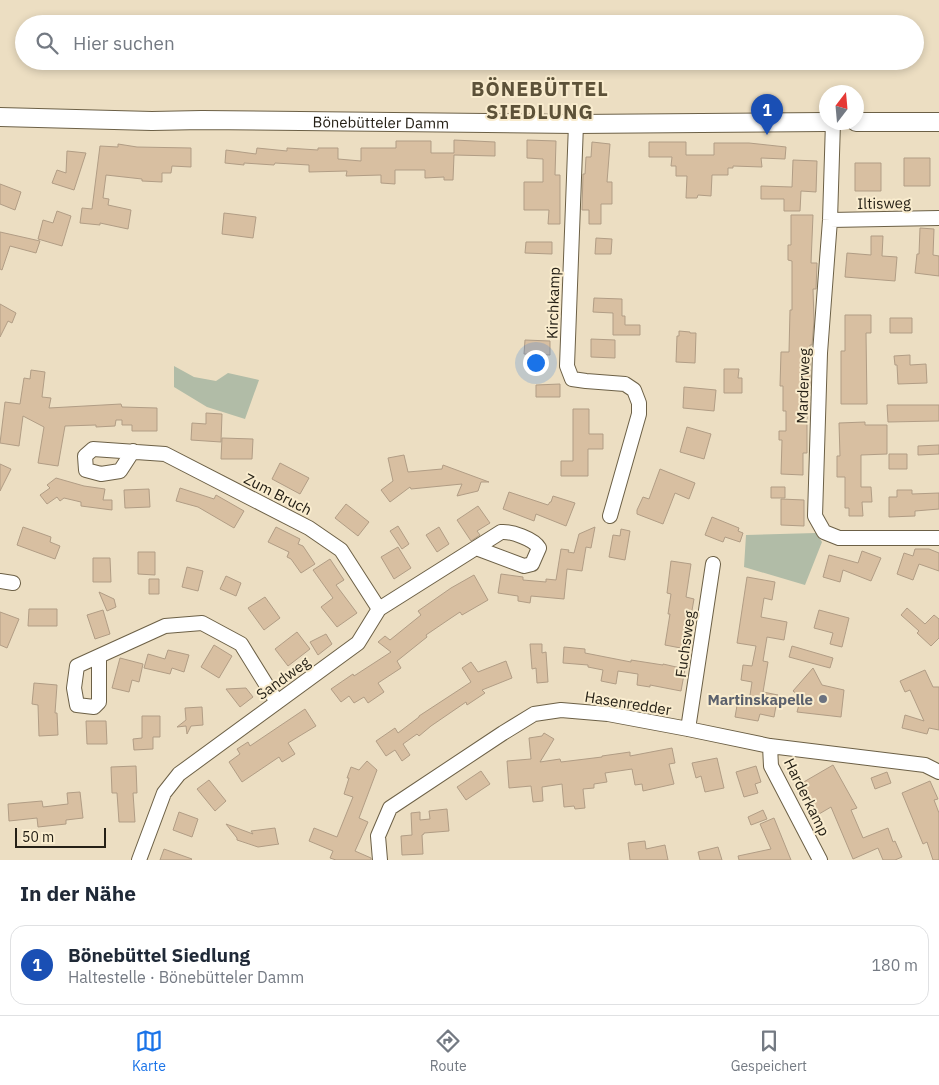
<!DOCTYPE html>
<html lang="de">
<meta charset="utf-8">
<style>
:root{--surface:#fff;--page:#f6f6f7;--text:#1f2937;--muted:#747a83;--line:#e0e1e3;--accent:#1a73e8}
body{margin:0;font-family:"IBM Plex Sans",sans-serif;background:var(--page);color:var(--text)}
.compass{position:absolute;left:819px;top:85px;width:45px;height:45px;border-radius:50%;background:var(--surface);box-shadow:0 2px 8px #0003;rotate:16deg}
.scale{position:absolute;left:15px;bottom:12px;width:91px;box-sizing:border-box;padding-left:5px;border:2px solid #252016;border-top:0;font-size:14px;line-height:18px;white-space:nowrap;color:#252016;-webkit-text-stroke:4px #f9ecce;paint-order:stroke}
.you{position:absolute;left:535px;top:362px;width:18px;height:18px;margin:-12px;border:4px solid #fff;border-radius:50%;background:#1a73e8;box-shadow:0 0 0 8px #1a73e833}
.badge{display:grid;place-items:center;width:32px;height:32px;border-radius:50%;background:var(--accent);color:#fff;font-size:16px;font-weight:700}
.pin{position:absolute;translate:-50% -41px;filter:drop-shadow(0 1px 2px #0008)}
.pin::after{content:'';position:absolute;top:26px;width:18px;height:15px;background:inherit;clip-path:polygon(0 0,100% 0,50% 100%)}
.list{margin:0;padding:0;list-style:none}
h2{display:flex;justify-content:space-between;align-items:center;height:65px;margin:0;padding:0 20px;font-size:21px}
h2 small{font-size:16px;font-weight:400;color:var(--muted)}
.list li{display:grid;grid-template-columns:32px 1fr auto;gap:15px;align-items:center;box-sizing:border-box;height:80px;margin:0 10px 10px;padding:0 10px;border:1px solid var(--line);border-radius:15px}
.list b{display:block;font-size:19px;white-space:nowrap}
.list p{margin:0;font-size:16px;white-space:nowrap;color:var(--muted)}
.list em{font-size:16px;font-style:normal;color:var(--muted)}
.icon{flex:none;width:28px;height:28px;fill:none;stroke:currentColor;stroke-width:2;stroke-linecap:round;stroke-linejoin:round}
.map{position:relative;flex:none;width:939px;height:860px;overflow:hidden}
.search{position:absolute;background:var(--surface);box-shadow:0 2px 8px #0003;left:15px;right:15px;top:15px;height:55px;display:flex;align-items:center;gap:12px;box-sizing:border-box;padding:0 18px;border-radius:28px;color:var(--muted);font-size:19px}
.sheet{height:155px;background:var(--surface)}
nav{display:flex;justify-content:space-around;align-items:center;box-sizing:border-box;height:70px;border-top:1px solid var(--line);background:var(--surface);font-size:14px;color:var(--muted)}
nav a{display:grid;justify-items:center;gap:2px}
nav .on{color:var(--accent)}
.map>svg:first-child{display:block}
.green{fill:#b1bca7}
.building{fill:#d8bfa1;stroke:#b19d85}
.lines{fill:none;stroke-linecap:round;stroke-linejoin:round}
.minor-casing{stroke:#6c6046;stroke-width:16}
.tertiary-casing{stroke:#6c6046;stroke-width:20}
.minor{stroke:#fff;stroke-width:14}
.tertiary{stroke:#fff;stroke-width:18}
.worship-dot{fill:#6b7280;stroke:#f9ecce;stroke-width:2}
.labels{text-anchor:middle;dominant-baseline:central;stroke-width:4;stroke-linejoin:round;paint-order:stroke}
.street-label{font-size:15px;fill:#252016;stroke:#f9ecce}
.worship-label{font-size:15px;font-weight:bold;fill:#5b616d;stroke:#f9ecce;text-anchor:end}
.district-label{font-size:20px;font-weight:bold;letter-spacing:1px;fill:#5c5138;stroke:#f9ecce}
</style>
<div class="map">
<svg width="939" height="860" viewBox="0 0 939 860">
<rect width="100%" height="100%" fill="#ecdec2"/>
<path class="green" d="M174 366 194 377 216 381 228 373 259 380 245 419 207 407 174 387Z
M816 533 822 542 805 585 744 567 746 535Z"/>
<path class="building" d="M454 140 495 142V156L454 155 453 180H444V177L425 178V170H395V184L381 183V175L346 176 347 171 309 172V165L275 163 274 165 244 163V165L225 163 226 150 256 154 257 148 287 151V148L318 150V148H338V159L361 161V148H396V141H431V153H454Z
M527 140 556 141 555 175H560V224H548L549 210H524V182H543V159L527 158Z
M592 142 610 144 607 182H612V204H601V224H589V210H582L583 174H585L586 157H591Z
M649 142H686V155H714V143H749L786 147 785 159 761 158 762 167 733 166V168H728V175H712L711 196 698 195 697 198H686L687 176H676V166H671L672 157H649Z
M118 144 137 147 191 148V167L172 166 171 173H162V182L142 181V179L106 175 103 198 109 199 108 205 131 210 128 229 100 223V225L80 223 82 208 92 209 100 146 118 147Z
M67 151 86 153 74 190 52 183 57 170 66 173Z
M904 158H930V186H904Z
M793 160 817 161 816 192 801 191 800 211H784V199H761V186L792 187Z
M855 163H881V191H855Z
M0 184 21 192 15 210 0 204Z
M57 211 71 216 62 246 38 239 43 220 53 223Z
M224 213 256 217 253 238 222 234Z
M791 215H813L811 263H817L816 289H813L814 321 812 345H810V386H807V453H803V475L781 474 782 440H779V431H786V411H783V386H780L781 352H789L790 310H792V261L788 260V245H791Z
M920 228 934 229 933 255 939 256V276L915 273 917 254H919Z
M0 232 40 241 36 253 10 246 2 270 0 269Z
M871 236H883L882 256 897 257 895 281 845 277 847 253 871 255Z
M596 238 612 239 611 254H595Z
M526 242H552V254L525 253Z
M594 298 622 299V316H625V325H640V335H613V313L593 312Z
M0 304 16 313 12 323 8 321 0 337Z
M845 315H871V333H866L867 404H841V351H845Z
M890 318H912V333H890Z
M679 331 690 332V333H696L695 363 676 362 677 336H679Z
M591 339 615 340V358L591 357Z
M525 340 550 341V355L524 354Z
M910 355V365L926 364 927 383 898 384 897 365H895L894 356Z
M724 369H739L738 378H742V393H724Z
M31 370 45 372 42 397 51 398 49 408 121 404 122 407 157 408V431H132V425H122V420H116L115 426 96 427V425L65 426 58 466 38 463 44 427 23 416 19 446 0 443 5 402 20 404 24 378 30 379Z
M560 384V397H536V385Z
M684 387 716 390 714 411 683 408Z
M887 405H939V421L888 422Z
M573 409H589V434H603V449H588V476H561V461H573Z
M206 413 222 414 221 442 191 440 192 423 206 424Z
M865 422V425H887V454L861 455V487H871L872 502H862L863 516H849V508H845V477H837V456H840L839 423Z
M687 427 711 434 704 459 680 452Z
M222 438 253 439 252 459H221Z
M939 445V454L918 455V446Z
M889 454H907V469H889Z
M404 455 408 472 442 469 443 465 489 482H481L478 491 457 496 462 484 411 489 410 487 390 502 381 490 393 481 388 458Z
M280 463 309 478 300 494 272 479Z
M0 464 11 469 0 491Z
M660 469 695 483 689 499 675 493 663 524 637 514V510L643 497 649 499Z
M56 478 84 486 105 489 103 500H112V510L81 506V502L64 498 60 501 57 497 47 504 40 495 50 488 47 485Z
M771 487H785V498H771Z
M180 488 214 499 216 495 244 511 234 528 198 507 176 501Z
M149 489 150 507 125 508 124 490Z
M897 490H912V494L939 493V509L915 511V516L889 517V497H897Z
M509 492 548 505 550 502H551L553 496 575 503 566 526 536 514 534 521 503 509Z
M781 499 804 500V526L781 525Z
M346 504 369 522 358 536 335 518Z
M478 506 490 523 477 531 480 535 471 541 457 520Z
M712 517 739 528 738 531 743 533 740 542 725 537 723 542 705 535Z
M398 526 409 544 402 549 390 531Z
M23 527 51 537 50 542 60 546 55 559 17 545Z
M276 527 300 539 298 544 303 546 315 564 301 573 291 559 287 557 289 552 268 542Z
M439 527 449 544 437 552 426 535Z
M595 527 591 548 586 547 582 571 567 569 564 599 531 596 530 603 518 601V596L498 593 501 574 523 577V580L546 582V579L556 580 561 549 569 550 568 552 574 553 579 534Z
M621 529 630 531 625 560 609 557 613 535 620 536Z
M398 547 411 568 394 579 381 557Z
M915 549H929L939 553V571L919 564 913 580 897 574 904 553 913 556Z
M862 551 881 558 871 581 843 570 840 582 823 577 829 555 858 563Z
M138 552H155V575L138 574Z
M93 558H110L111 582H93Z
M330 559 344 580 336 585 357 613 337 627 321 607 333 598 313 570Z
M671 561 691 564 686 597 694 599 688 633 689 634 686 649 665 645 670 614H668L671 594 667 593Z
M187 567 203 571 198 591 182 587Z
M474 575 488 600 462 615 460 612 451 618 426 635 427 637 397 661 401 668 378 683 384 692 368 703 364 697 354 703 349 696 341 702 331 689 353 674 354 676 391 652 378 642 385 636 390 640 421 615 418 611 451 588Z
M226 576 241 583 236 596 220 589Z
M747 577 775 582 772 600 764 598 761 617 787 622 784 640 767 637 763 661 768 662 763 692 778 695 774 717 760 714 758 721 735 717 738 700 749 702 752 682 741 680 743 665 752 666 756 646 737 643Z
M149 579H159V594H149Z
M99 592 114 599 116 607 107 611Z
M265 597 280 618 264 630 248 608Z
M907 608 925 624 934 615 939 619V638L931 646 917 633 919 631 901 615Z
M29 609H57V626H28Z
M103 610 110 634 95 639 87 615Z
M819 610 849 618 842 647 830 644 833 633 814 628Z
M0 612 19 619 7 648 0 645Z
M297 632 310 649 288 666 275 649Z
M326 634 332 644 318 655 310 642Z
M530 644H542V653L546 652 548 682 537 683 536 668 532 669Z
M214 645 232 656 219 678 201 667Z
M792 646 833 658 830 668 789 657Z
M564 647 585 649V653L631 662V660L663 665V664L685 669 681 691 650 685V687L637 685 638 674 618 671 616 684 601 681 603 670 588 667V665L563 663Z
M168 650 189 655 184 672 172 668 170 674 144 668 148 654 165 659Z
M120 658 143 664 139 682 132 680 129 692 112 688Z
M506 661 512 678 482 690 485 693 467 705 466 702 431 726 419 736 417 734 403 744 410 755 402 761 395 750 386 756 376 741 395 728 398 733 419 717V716L471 682 462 668 471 662 478 672Z
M813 668 822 685 844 690 841 717 797 712 801 697 793 691Z
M925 670 933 687H939V730L929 728 927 734 902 728 905 715 924 721 910 690 905 692 900 681Z
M34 683 57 685 55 713H57L58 735 39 736 38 705 32 704Z
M246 688 253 697 240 707 226 689Z
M202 707 203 725 191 726 187 734 186 726 177 727 186 720 185 708Z
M305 709 316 726 288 743 295 754 282 762 279 757 242 782 229 762 240 754 237 749 248 742 250 746Z
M142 716H160V737H153V749L134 750 133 739 142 738Z
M86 721H106L107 744H87Z
M544 733 554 739 540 762 560 759 561 762 602 757V756L630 752V756L672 748 675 763 669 764 674 784 643 791 642 784 635 785 632 769 605 773 607 782 594 784V788L583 789 585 808 575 809 574 806 564 807 562 784 542 787 543 801 533 802 531 786 509 788 507 761 531 759 529 738 542 736Z
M717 758 724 788 705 792 701 776 696 778 692 763Z
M367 761 377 770 359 818 368 822 355 851 371 858V860H336L330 858 333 851 309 841 314 828 337 837 353 797 344 794 349 778H347L351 767 359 770Z
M833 765 857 808 851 810 863 838 888 828 893 842 895 841 902 857 895 860H883L878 848 853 859 831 807 819 814 802 783Z
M136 766 137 793H133L135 822H119L117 793H112L111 767Z
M756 766 761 782 755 784 758 793 744 797 736 772Z
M481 771 490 784 466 800 457 787Z
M887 772 891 783 875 789 871 778Z
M209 780 226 801 215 811 197 789Z
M930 781 938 799 934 800 939 813V860H933L927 842 923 844 902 793Z
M80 792 83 818 66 820V824L38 827 37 818 9 821 8 804 42 801 43 807 68 804 67 793Z
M447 809 449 831 424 833V834L422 835 423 854 402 855 401 836 412 835 411 813 420 812V820L430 819 429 811Z
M763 810 767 819 751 825 748 817Z
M179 812 198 819 192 837 173 830Z
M774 818 791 860H739L738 856 771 849 760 824Z
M226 824 253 834 251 831 275 828 278 843 279 844 258 847 237 840V838Z
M645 841 646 849 665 845 668 860H630L628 843Z
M718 847 722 860H700L698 852Z
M164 849 192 859 191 860H160Z"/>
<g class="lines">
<g class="minor-casing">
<path id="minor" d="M833 122 830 220 820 353 815 516 824 532 839 538H939
M576 124 567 366 572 379 586 381 625 384 634 390 639 403V414L610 516
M830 220 939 218
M133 451 120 471 101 474 86 470 85 456 93 449 165 454 309 528 341 550 379 609
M0 581 13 583
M99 657V702L94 707 77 705 74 688 77 666 165 626 202 623 241 644 277 702
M688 729 713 564
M770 746 771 766 820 860
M139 860 164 793 179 774 358 643 379 609 501 532C511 531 534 539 539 548L532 564 524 566 476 548
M380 860 378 836 390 808 503 733 534 714 561 710 608 714 688 729 770 746 925 765 939 772"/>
</g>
<g class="tertiary-casing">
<g id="tertiary">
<path id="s1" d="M0 117 152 121 202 120 576 124 826 122"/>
<path d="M856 122H939"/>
</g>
</g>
<use href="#minor" class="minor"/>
<use href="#tertiary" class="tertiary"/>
</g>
<circle class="worship-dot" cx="823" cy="699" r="5"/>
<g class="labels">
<g class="street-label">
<text stroke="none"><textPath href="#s1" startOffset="381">Bönebütteler Damm</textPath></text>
<text transform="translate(884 203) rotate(-1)">Iltisweg</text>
<text transform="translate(553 303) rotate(-88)">Kirchkamp</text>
<text transform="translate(803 386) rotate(-88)">Marderweg</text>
<text transform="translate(278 494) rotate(27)">Zum Bruch</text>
<text transform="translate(685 644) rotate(-82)">Fuchsweg</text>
<text transform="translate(283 678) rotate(-36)">Sandweg</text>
<text transform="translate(628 703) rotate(9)">Hasenredder</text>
<text transform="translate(807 797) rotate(64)">Harderkamp</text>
</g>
<g class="worship-label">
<text x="813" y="699">Martinskapelle</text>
</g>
<g class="district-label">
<text x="540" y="88">BÖNEBÜTTEL<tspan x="540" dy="23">SIEDLUNG</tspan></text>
</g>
</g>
</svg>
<svg class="compass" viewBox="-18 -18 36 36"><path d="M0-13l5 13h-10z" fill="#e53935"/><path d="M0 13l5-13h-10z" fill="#747a83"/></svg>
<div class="scale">50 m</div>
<div class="you"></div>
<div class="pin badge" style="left:767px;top:135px;background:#1a4fb4">1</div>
<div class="search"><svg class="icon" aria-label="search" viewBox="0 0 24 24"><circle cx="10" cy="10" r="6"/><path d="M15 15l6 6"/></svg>Hier suchen</div>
</div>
<section class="sheet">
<h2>In der Nähe<small></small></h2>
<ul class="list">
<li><span class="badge" style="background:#1a4fb4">1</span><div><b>Bönebüttel Siedlung</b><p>Haltestelle · Bönebütteler Damm</p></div><em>180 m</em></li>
</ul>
</section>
<nav>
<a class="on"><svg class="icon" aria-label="map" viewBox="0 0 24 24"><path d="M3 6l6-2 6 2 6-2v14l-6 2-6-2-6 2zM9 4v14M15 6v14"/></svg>Karte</a>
<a><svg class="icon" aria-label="directions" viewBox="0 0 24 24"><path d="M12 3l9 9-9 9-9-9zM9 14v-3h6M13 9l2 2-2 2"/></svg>Route</a>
<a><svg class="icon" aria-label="saved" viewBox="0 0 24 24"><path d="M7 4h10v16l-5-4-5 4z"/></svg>Gespeichert</a>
</nav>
